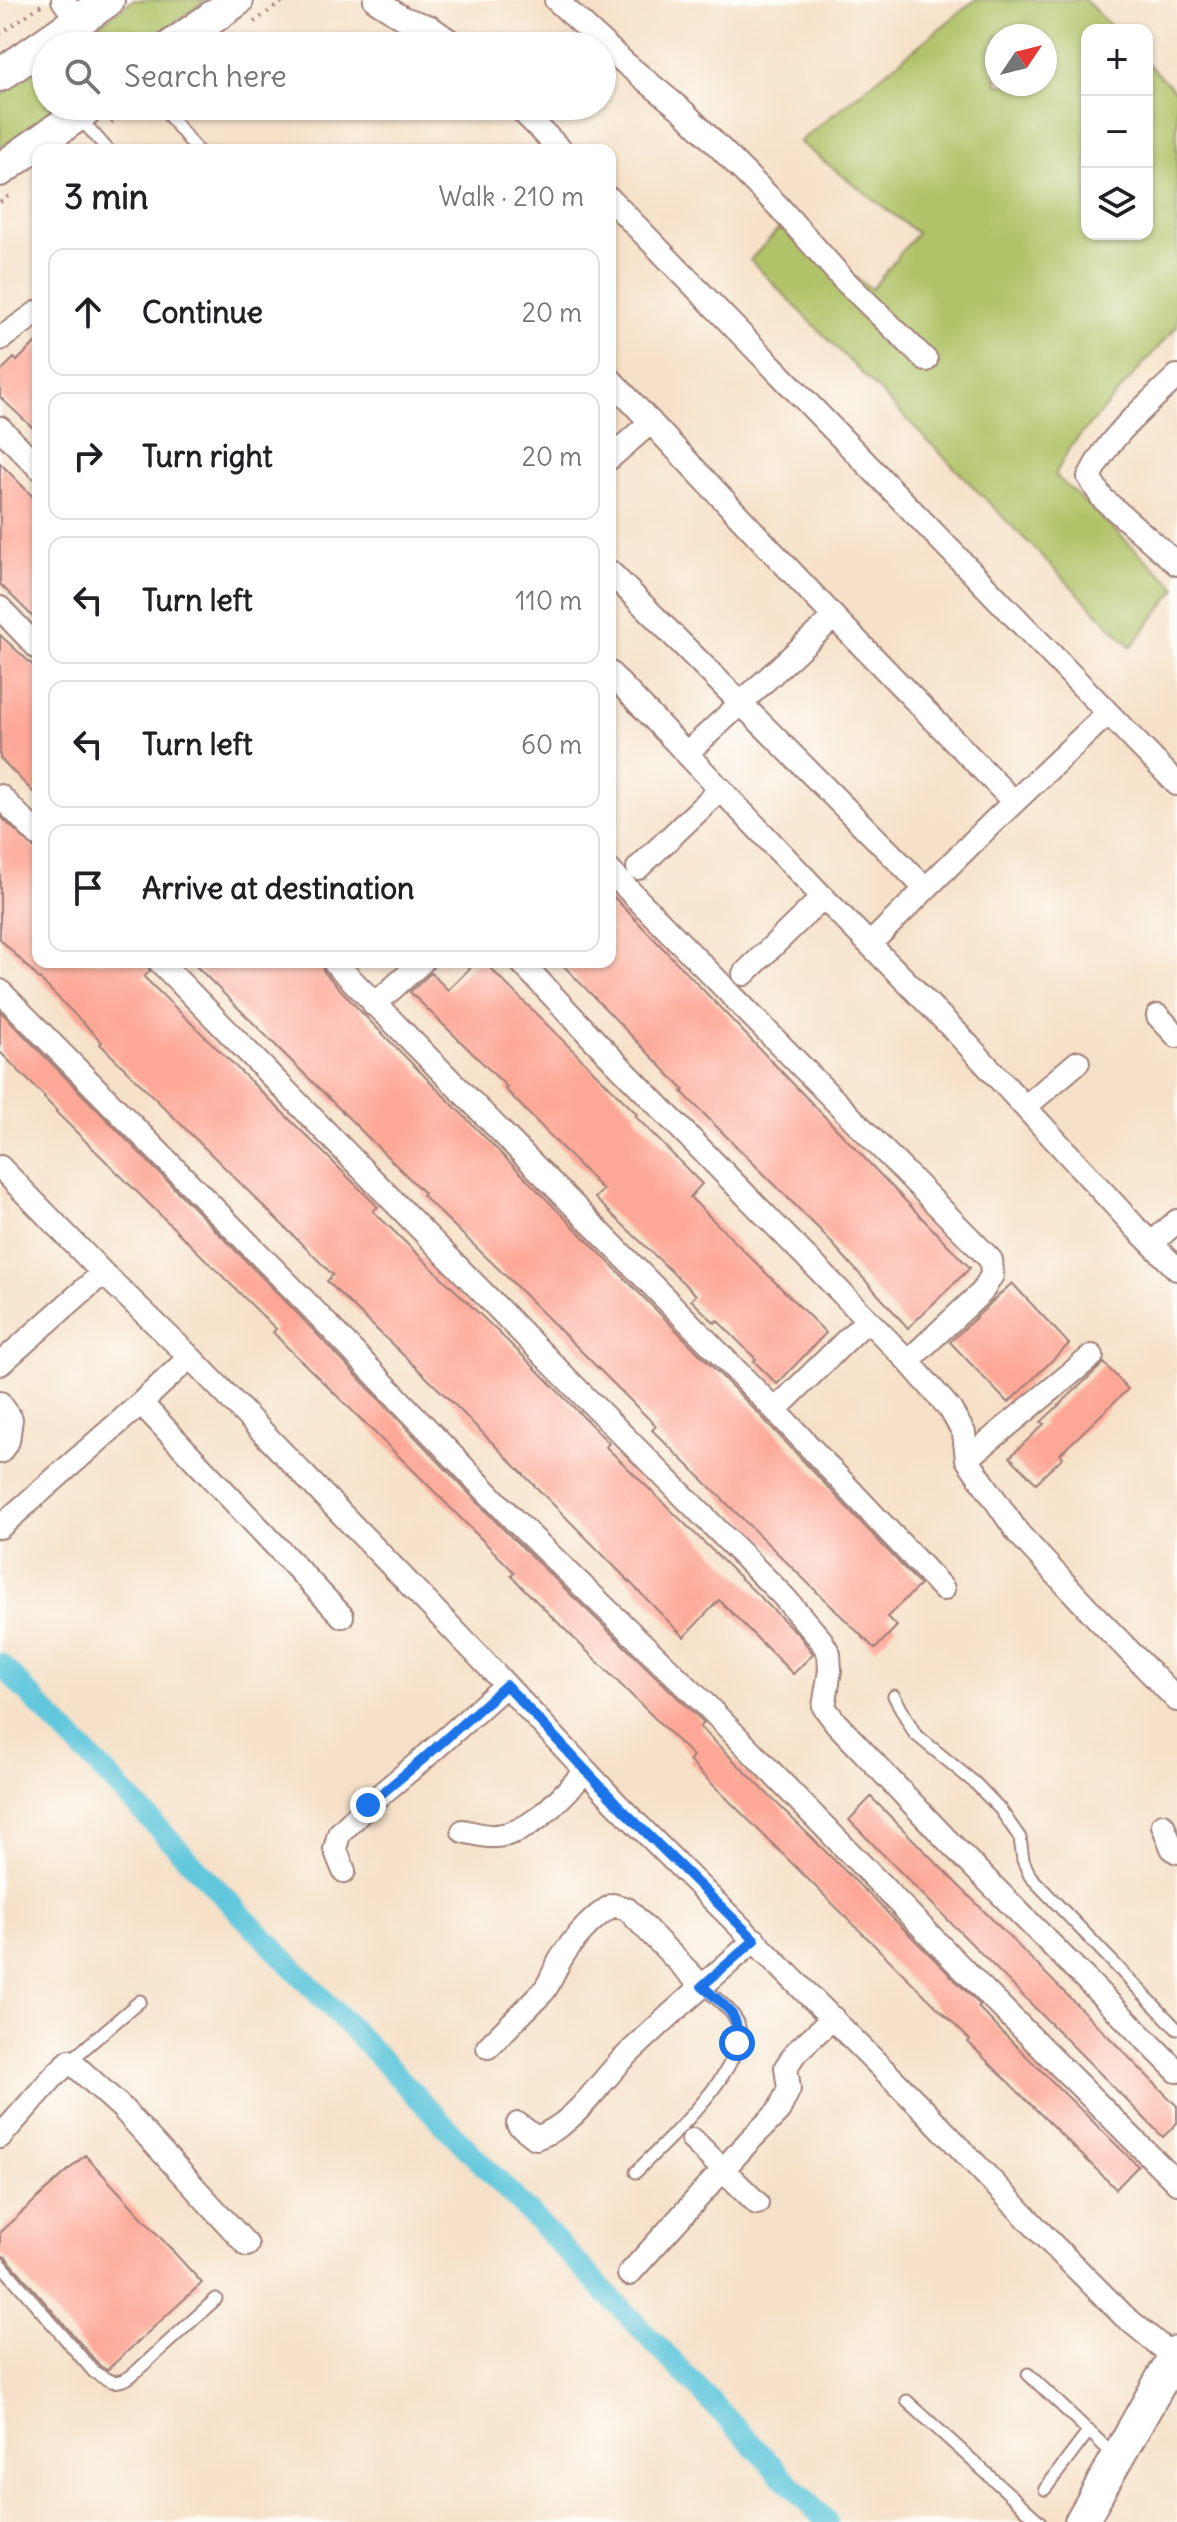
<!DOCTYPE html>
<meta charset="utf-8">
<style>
:root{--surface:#fff;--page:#f6f6f6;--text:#202124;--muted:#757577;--line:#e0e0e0}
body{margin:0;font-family:Delius,sans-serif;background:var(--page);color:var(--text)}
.controls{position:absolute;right:24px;top:24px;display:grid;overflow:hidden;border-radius:16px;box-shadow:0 2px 6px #0004}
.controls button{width:72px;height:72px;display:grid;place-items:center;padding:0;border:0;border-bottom:2px solid var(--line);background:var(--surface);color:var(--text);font:40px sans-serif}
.compass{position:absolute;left:985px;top:24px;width:72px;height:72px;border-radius:50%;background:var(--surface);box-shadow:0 2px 6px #0004;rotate:55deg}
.stop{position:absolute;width:24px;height:24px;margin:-18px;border:6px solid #1a73e8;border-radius:50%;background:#fff}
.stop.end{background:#1a73e8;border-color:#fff;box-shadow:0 2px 8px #0008}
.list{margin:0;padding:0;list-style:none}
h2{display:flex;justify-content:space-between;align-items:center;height:104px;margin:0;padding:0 32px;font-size:34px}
h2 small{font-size:26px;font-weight:400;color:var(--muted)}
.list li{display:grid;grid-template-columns:52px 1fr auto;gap:24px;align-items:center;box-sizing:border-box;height:128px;margin:0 16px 16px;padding:0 16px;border:2px solid var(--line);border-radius:16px}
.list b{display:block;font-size:30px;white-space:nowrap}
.list em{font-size:26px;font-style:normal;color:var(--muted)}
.icon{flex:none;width:44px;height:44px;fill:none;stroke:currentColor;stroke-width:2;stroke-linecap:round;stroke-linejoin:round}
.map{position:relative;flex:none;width:1177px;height:2522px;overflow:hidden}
.search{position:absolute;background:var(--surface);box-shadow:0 2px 6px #0004;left:32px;top:32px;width:584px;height:88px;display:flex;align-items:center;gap:20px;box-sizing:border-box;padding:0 28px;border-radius:44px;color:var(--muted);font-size:30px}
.panel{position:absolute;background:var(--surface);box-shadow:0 2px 6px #0004;left:32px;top:144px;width:584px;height:824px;border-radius:16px}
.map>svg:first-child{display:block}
.green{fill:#b0c367;stroke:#7d7149;stroke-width:2;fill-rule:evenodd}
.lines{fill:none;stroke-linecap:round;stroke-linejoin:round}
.canal{stroke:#60c7dc;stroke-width:22}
.building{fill:#fda796}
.service-casing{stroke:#a0807a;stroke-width:15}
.minor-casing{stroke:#a0807a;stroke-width:26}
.secondary-casing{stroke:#a0807a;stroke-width:36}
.path{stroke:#a0807a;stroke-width:4;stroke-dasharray:2 6;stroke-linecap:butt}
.service{stroke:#fff;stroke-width:11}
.minor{stroke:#fff;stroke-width:22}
.secondary{stroke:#fff;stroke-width:32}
.route{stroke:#1a73e8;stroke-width:10}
</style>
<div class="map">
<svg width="1177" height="2522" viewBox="0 0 1177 2522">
<rect width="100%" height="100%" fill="#fdfcf7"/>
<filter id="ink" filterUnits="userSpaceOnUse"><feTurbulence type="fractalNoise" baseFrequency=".0125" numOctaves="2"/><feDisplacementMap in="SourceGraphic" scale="16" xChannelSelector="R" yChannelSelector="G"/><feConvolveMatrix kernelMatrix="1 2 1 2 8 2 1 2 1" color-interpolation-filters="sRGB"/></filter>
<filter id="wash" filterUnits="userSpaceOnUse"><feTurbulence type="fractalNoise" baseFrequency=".006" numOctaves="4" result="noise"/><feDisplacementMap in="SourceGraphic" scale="32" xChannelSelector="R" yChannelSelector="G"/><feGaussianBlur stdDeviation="1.8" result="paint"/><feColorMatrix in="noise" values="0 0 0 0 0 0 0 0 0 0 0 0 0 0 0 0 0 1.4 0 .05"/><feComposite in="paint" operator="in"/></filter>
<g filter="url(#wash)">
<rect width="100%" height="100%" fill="#f6e1c8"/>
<path class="green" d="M133 0H206L142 46H69Z
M975 0H1085L1115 30H1087V234H1147V63L1177 93V326L1070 447 1055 475 1177 588 1131 647 750 260 780 228 872 289 917 233 799 142ZM997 36H1045V84H997Z
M46 63V106H59L0 148V96Z"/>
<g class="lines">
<path class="canal" d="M0 1664 827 2522"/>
</g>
<g id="blocks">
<path class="building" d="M38 340V433L0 397V372L14 358 17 361Z
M0 463 38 502V622L0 584Z
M0 635 38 670V797L0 758Z
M0 816 38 852V962H146L150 971 144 977 325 1154 378 1207 373 1211 525 1358 609 1443 606 1447 799 1635 813 1654 793 1674 719 1600 684 1637 458 1408 338 1292 327 1281 333 1275 100 1044 102 1042 0 939Z
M610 893 970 1268 908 1328 821 1231 682 1092 684 1090 560 962H610Z
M192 962H320L324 972 364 1015 760 1415 920 1585 887 1617 897 1626 875 1649 652 1430 656 1426 514 1284 422 1195 424 1193Z
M476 962H484L637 1114 635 1116 702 1184 690 1197 826 1333 777 1384 754 1361 756 1359 717 1320 715 1323 691 1300 696 1295 595 1198 603 1190 505 1089 507 1087 410 992 431 973 448 990Z
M0 1011 294 1310 502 1528 701 1720 704 1723 700 1727 928 1953 980 2005 978 2007 1002 2032 1138 2166 1116 2189 968 2042 970 2040 689 1761 693 1756 523 1588 511 1575 514 1572 420 1477 284 1344 273 1332 276 1329 56 1112 57 1111 44 1098 45 1097 0 1052Z
M1012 1283 1069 1344 1008 1403 950 1342Z
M1104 1363 1128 1389 1060 1454 1063 1457 1036 1483 1010 1457 1044 1424 1041 1422Z
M871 1797 1177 2106V2123L1163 2137 849 1820Z
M85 2155 202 2283 107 2370 100 2366 6 2257 0 2255V2232Z"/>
</g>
</g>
<g filter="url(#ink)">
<use href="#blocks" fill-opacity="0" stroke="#a0807a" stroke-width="2"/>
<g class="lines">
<g class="service-casing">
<path id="service" d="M161 106 197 150
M78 116 108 150
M894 1696 915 1734 975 1783 1000 1809 1020 1838 1023 1860 1030 1876 1177 2029
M70 2061 140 2001
M636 2172C665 2142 745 2071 739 2027 738 2014 712 1995 702 1986
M0 2263 94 2372C108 2381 116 2386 131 2376L216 2299
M1028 2374 1115 2456
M907 2401 1040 2522
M1045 2489 1089 2431"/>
</g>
<g class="minor-casing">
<path id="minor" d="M63 0 78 21
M375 0 403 18 430 27 457 46
M556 0 626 64 684 112 779 207 843 279 926 360
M517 106 561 150
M610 199 1177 784
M0 339 38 312
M1177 376C1145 407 1109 436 1089 477L1102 498 1177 564
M610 379 834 617 1014 802
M0 428 38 467
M610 458 651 422
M610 572 926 889
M0 608 38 648
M610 673 819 893 957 1033 1136 1228 1177 1269
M687 753 834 617
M0 796 38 835
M638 868 721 789
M610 871 991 1260 992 1275 982 1292 908 1361
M870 944 993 822 1107 714
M160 962 573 1385 784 1597 821 1640 829 1654 830 1670 824 1707 836 1723 948 1841 1177 2071
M334 962 775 1410 943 1589
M521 962 598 1044 908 1361 950 1409 964 1433 967 1459 1018 1533 1096 1617 1177 1700
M744 974 823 897
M0 991 304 1300 512 1518 709 1708 959 1965 1177 2183
M374 1005 422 962
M1158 1016 1177 1036
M1025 1107 1078 1062
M0 1167 103 1273 190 1357 473 1650 616 1803 921 2107 1049 2241 1124 2316 1174 2357
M1152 1243 1177 1221
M190 1357 141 1403 342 1616
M0 1364 103 1273
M0 1403 11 1419 8 1441 0 1452
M775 1410 867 1320
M967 1459 1092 1356
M0 1527 141 1403
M1163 1825 1172 1848 1177 1852
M463 1831C473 1833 485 1837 495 1836 533 1834 561 1796 586 1771
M344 1871 335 1849 339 1834 368 1805 422 1760 506 1685
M488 2047 543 1992C549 1985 551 1978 555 1970 566 1946 591 1918 613 1905L627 1909 702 1986
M518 2124 536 2138C573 2126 596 2087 622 2060 665 2018 710 1979 755 1940
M0 2137 54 2076 70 2061 122 2108 247 2245
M693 2140 757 2203
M629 2274 749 2141 778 2112 789 2089 786 2067 796 2052 833 2018"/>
</g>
<g class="secondary-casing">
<path id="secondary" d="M172 46 237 0
M0 75 108 0
M0 170 90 106
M1081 2522 1177 2352"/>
</g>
<path class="path" d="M254 22 285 0
M0 34 44 3
M111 123 135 106
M0 202 10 195"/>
<use href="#service" class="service"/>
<use href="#minor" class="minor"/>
<use href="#secondary" class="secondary"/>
</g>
</g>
<g class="lines" filter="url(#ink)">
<path class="route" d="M368 1805 422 1760 506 1685 616 1803 755 1940 702 1986C723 2005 741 2012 737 2043"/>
</g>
</svg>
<div class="controls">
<button>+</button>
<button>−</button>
<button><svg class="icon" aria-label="layers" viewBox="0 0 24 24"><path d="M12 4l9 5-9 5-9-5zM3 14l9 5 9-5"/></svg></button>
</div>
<svg class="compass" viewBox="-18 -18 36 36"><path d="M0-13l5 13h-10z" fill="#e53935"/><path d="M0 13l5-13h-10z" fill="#757577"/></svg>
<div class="stop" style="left:737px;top:2043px"></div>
<div class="stop end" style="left:368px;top:1805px"></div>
<div class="search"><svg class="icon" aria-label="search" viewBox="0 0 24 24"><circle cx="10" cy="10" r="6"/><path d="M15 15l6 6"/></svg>Search here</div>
<section class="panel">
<h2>3 min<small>Walk · 210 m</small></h2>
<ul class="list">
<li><svg class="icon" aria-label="ahead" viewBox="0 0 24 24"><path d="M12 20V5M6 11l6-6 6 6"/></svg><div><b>Continue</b></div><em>20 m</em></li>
<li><svg class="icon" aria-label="right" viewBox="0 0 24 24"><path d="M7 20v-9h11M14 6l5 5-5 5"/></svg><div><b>Turn right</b></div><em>20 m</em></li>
<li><svg class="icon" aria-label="left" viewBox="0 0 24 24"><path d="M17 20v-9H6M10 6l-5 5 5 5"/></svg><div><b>Turn left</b></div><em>110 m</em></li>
<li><svg class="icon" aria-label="left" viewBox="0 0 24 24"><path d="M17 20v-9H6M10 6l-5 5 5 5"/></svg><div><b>Turn left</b></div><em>60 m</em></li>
<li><svg class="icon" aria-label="arrive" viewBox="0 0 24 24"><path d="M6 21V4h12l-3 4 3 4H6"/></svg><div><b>Arrive at destination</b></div></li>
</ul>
</section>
</div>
